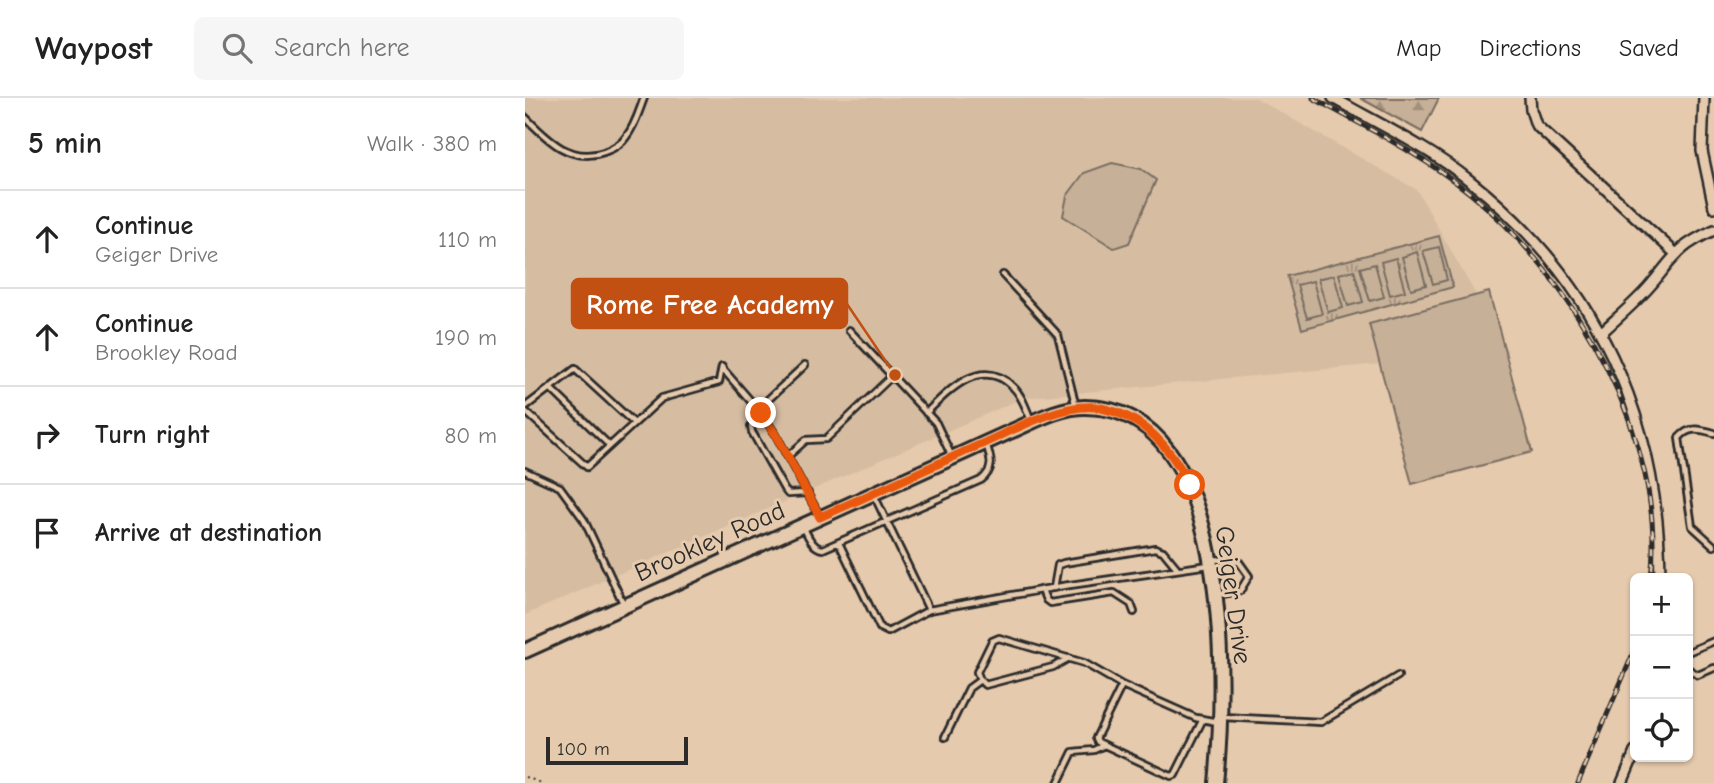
<!DOCTYPE html>
<meta charset="utf-8">
<style>
:root{--surface:#fff;--page:#f6f6f6;--text:#222;--muted:#767676;--line:#e0e0e0}
body{margin:0;font-family:"Comic Neue",sans-serif;background:var(--page);color:var(--text)}
.controls{position:absolute;right:21px;bottom:21px;display:grid;overflow:hidden;border-radius:10px;box-shadow:0 2px 5px #0004}
.controls button{width:63px;height:63px;display:grid;place-items:center;padding:0;border:0;border-bottom:2px solid var(--line);background:var(--surface);color:var(--text);font:35px sans-serif}
.scale{position:absolute;left:21px;bottom:18px;width:142px;box-sizing:border-box;padding-left:7px;border:4px solid #2b2b2b;border-top:0;font-size:19px;line-height:24px;white-space:nowrap;color:#2b2b2b;-webkit-text-stroke:5px #e6caad;paint-order:stroke}
.stop{position:absolute;width:21px;height:21px;margin:-16px;border:5px solid #ea580c;border-radius:50%;background:#fff}
.stop.end{background:#ea580c;border-color:#fff;box-shadow:0 2px 7px #0008}
.list{margin:0;padding:0;list-style:none}
h2{display:flex;justify-content:space-between;align-items:center;height:91px;margin:0;padding:0 28px;font-size:30px}
h2 small{font-size:23px;font-weight:400;color:var(--muted)}
.list li{display:grid;grid-template-columns:46px 1fr auto;gap:21px;align-items:center;box-sizing:border-box;height:98px;padding:0 28px;border-top:2px solid var(--line)}
.list b{display:block;font-size:26px;white-space:nowrap}
.list p{margin:0;font-size:23px;white-space:nowrap;color:var(--muted)}
.list em{font-size:23px;font-style:normal;color:var(--muted)}
.icon{flex:none;width:38px;height:38px;fill:none;stroke:currentColor;stroke-width:2;stroke-linecap:round;stroke-linejoin:round}
.map{position:relative;flex:none;width:1189px;height:685px;overflow:hidden}
header{display:flex;align-items:center;gap:42px;box-sizing:border-box;height:98px;padding:0 35px;background:var(--surface);border-bottom:2px solid var(--line)}
header strong{font-size:33px}
nav{display:flex;gap:38px;margin-inline-start:auto;font-size:24px}
.search{width:490px;height:63px;background:var(--page);display:flex;align-items:center;gap:18px;box-sizing:border-box;padding:0 24px;border-radius:10px;color:var(--muted);font-size:26px}
main{display:flex}
aside{flex:1;background:var(--surface)}
.map>svg:first-child{display:block}
.built{fill:#d6bda2}
.forest{fill:url(#forest-firs);stroke:#796e62;stroke-width:2}
.park{fill:url(#park-tufts);stroke:#796e62;stroke-width:2}
.pitch{fill:#c7b098;stroke:#796e62;stroke-width:2}
.lines{fill:none;stroke-linecap:round;stroke-linejoin:round}
.lane-casing{stroke:#2b2b2b;stroke-width:10}
.street-casing{stroke:#2b2b2b;stroke-width:14}
.secondary-casing{stroke:#2b2b2b;stroke-width:18}
.path{stroke:#2b2b2b;stroke-width:2;stroke-dasharray:2 5;stroke-linecap:butt}
.lane{stroke:#e6caad;stroke-width:4.5}
.street{stroke:#e6caad;stroke-width:9}
.secondary{stroke:#e6caad;stroke-width:12}
.rail-casing{stroke:#2b2b2b;stroke-width:5}
.rail{stroke:#e6caad;stroke-width:2.5;stroke-dasharray:8;stroke-linecap:butt}
.route{stroke:#ea580c;stroke-width:9}
.labels{text-anchor:middle;dominant-baseline:central;stroke-width:6;stroke-linejoin:round;paint-order:stroke}
.street-label{font-size:26px;fill:#2b2b2b;stroke:#e6caad}
.leader{fill:none;stroke:#c25012;stroke-width:2.5}
.callout-dot{fill:#c25012;stroke:#e6caad;stroke-width:2.5}
.callout{fill:#c25012;stroke:#c25012;stroke-width:2.5}
.callout-label{font-size:28px;text-anchor:middle;font-weight:bold;fill:#fff}
</style>
<header>
<strong>Waypost</strong>
<div class="search"><svg class="icon" aria-label="search" viewBox="0 0 24 24"><circle cx="10" cy="10" r="6"/><path d="M15 15l6 6"/></svg>Search here</div>
<nav><a>Map</a><a>Directions</a><a>Saved</a></nav>
</header>
<main>
<aside>
<h2>5 min<small>Walk · 380 m</small></h2>
<ul class="list">
<li><svg class="icon" aria-label="ahead" viewBox="0 0 24 24"><path d="M12 20V5M6 11l6-6 6 6"/></svg><div><b>Continue</b><p>Geiger Drive</p></div><em>110 m</em></li>
<li><svg class="icon" aria-label="ahead" viewBox="0 0 24 24"><path d="M12 20V5M6 11l6-6 6 6"/></svg><div><b>Continue</b><p>Brookley Road</p></div><em>190 m</em></li>
<li><svg class="icon" aria-label="right" viewBox="0 0 24 24"><path d="M7 20v-9h11M14 6l5 5-5 5"/></svg><div><b>Turn right</b></div><em>80 m</em></li>
<li><svg class="icon" aria-label="arrive" viewBox="0 0 24 24"><path d="M6 21V4h12l-3 4 3 4H6"/></svg><div><b>Arrive at destination</b></div></li>
</ul>
</aside>
<div class="map">
<svg width="1189" height="685" viewBox="0 0 1189 685">
<defs>
<pattern id="forest-firs" width="22" height="20" patternUnits="userSpaceOnUse" patternTransform="scale(1.75)"><rect width="22" height="20" fill="#c7b098"/><path d="M5 1l3.5 6h-7zM16 11l3.5 6h-7z" fill="#a28f7c"/></pattern>
<pattern id="park-tufts" width="24" height="20" patternUnits="userSpaceOnUse" patternTransform="scale(1.75)"><rect width="24" height="20" fill="#c7b098"/><path d="M3 7l-1-3M5 7V3M7 7l1-3M15 17l-1-3M17 17v-4M19 17l1-3" fill="none" stroke="#a28f7c"/></pattern>
</defs>
<rect width="100%" height="100%" fill="#e6caad"/>
<filter id="ink" filterUnits="userSpaceOnUse"><feTurbulence type="fractalNoise" baseFrequency=".0143" numOctaves="2"/><feDisplacementMap in="SourceGraphic" scale="14" xChannelSelector="R" yChannelSelector="G"/><feConvolveMatrix kernelMatrix="1 2 1 2 8 2 1 2 1" color-interpolation-filters="sRGB"/></filter>
<g filter="url(#ink)">
<path class="built" d="M0 0H731L892 92 983 254 498 300 0 517Z"/>
<path class="forest" d="M835 0H914L897 34Z"/>
<path class="park" d="M914 138 928 189 777 231 762 178Z"/>
<path class="pitch" d="M587 65 616 71 631 82 604 145 589 150 538 118 542 98 559 75Z
M914 149 922 182 908 186 898 153Z
M892 154 901 187 886 191 877 159Z
M871 160 880 193 865 197 856 164Z
M850 166 859 199 845 203 835 170Z
M829 172 838 204 823 208 814 176Z
M809 177 818 210 803 214 793 181Z
M788 183 797 216 782 220 772 187Z
M964 194 1007 354 887 386 844 226Z"/>
<g class="lines">
<g class="lane-casing">
<path id="lane" d="M0 19C22 41 45 66 79 54 87 51 96 47 101 39 110 28 114 13 119 0
M478 177 533 237 551 309
M324 232 411 325 427 359
M197 270 236 315 251 337 294 417
M25 290 84 347
M0 309 50 271 109 325
M233 311 280 267
M0 313 62 369 137 300 194 284 197 269
M236 315 226 328 227 334 259 391 263 396 283 395
M401 315C423 293 457 257 488 289 497 297 501 311 506 322
M1189 335C1175 331 1164 328 1154 340L1167 428 1189 448
M263 358 281 342 301 341 367 278
M0 373 35 389 59 422 99 507
M349 397 404 512 538 488 684 467
M278 428C282 436 287 450 298 451L456 382C470 371 466 361 461 345
M314 445 355 530 363 534 404 512
M688 461 714 464 724 478 715 493 691 497
M529 490 533 467 539 465 630 450 638 453 652 470
M517 492 521 502 525 505 589 495 606 506 609 514
M1163 554 1189 543
M544 560 528 569 460 587 455 582 452 574 467 543 474 540 559 565 597 587 671 620 693 624
M1163 571 1173 577 1189 570
M597 587 571 640 573 644 646 678 650 677 678 621
M698 619 796 624 873 578
M420 639 444 590 455 582
M533 685 548 654 569 652 579 647"/>
</g>
<g class="street-casing">
<path id="street" d="M808 0C854 26 903 49 944 82 1072 183 1134 319 1135 480
M1005 0 1006 12 1011 27 1150 155
M1179 0 1177 53 1189 109
M1076 235C1092 220 1110 205 1124 189 1150 159 1150 150 1189 132
M1097 685 1110 654"/>
</g>
<g class="secondary-casing">
<path id="secondary" d="M0 553 480 336C505 326 532 309 560 309 708 309 701 585 691 685"/>
</g>
<path class="path" d="M0 679 17 685"/>
<use href="#lane" class="lane"/>
<use href="#street" class="street"/>
<use href="#secondary" class="secondary"/>
<g class="rail-casing">
<path id="rail" d="M788 0C842 30 898 57 946 96 1049 180 1143 344 1126 480
M1053 685 1110 551"/>
</g>
<use href="#rail" class="rail"/>
</g>
</g>
<g class="lines" filter="url(#ink)">
<path class="route" d="M236 315 251 337 295 419C347 396 399 372 450 349 480 336 512 318 544 311 554 309 566 308 576 310 619 319 645 349 665 387"/>
</g>
<g class="labels">
<g class="street-label">
<text transform="translate(185 444) rotate(-24)">Brookley Road</text>
<text transform="translate(708 497) rotate(82)">Geiger Drive</text>
</g>
</g>
<path class="leader" d="M370 277L322 206"/>
<circle class="callout-dot" cx="370" cy="277" r="7"/>
<rect class="callout" x="47" y="181" width="275" height="49" rx="7"/>
<g class="callout-label">
<text x="185" y="216">Rome Free Academy</text>
</g>
</svg>
<div class="controls">
<button>+</button>
<button>−</button>
<button><svg class="icon" aria-label="locate" viewBox="0 0 24 24"><circle cx="12" cy="12" r="6"/><path d="M12 2v4M12 18v4M2 12h4M18 12h4"/></svg></button>
</div>
<div class="scale">100 m</div>
<div class="stop" style="left:665px;top:387px"></div>
<div class="stop end" style="left:236px;top:315px"></div>
</div>
</main>
